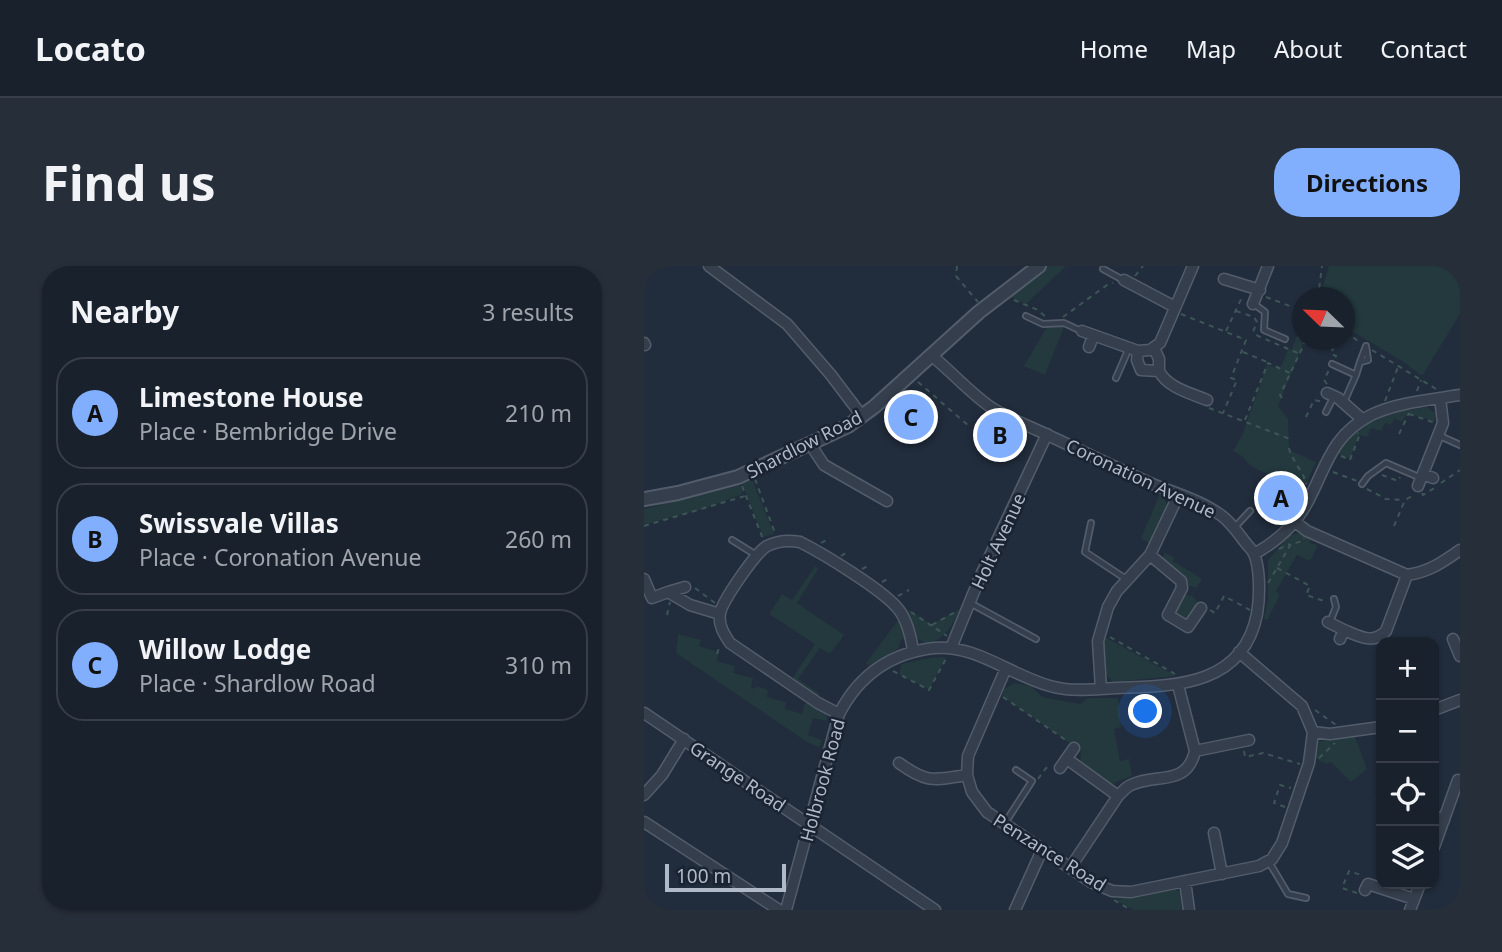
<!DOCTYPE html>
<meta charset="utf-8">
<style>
:root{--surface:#19212d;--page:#262e39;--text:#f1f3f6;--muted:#9fa3aa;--line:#373e49;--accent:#81aefd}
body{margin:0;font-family:"Noto Sans",sans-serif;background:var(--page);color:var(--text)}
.controls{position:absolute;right:21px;bottom:21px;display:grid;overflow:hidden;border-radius:14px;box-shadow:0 2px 5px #0004}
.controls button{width:63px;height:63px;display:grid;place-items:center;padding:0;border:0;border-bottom:2px solid var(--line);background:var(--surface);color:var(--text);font:35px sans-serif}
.compass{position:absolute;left:648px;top:21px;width:63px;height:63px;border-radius:50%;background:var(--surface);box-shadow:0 2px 5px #0004;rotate:293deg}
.scale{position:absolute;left:21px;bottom:18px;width:121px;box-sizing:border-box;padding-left:7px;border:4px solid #b0b9c8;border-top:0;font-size:19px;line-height:24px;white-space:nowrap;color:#b0b9c8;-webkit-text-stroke:5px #1a2331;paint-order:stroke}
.you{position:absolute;left:502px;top:446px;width:24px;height:24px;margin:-18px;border:5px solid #fff;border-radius:50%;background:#1a73e8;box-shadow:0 0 0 10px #1a73e833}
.badge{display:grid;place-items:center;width:46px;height:46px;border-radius:50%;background:var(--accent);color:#111;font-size:23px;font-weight:700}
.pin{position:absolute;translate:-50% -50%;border:4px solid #fff;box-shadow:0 2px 7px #0006}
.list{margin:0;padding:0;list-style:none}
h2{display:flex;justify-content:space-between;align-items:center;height:91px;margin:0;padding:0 28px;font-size:30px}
h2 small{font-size:23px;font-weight:400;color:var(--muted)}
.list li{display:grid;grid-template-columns:46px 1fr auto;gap:21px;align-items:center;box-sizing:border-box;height:112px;margin:0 14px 14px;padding:0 14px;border:2px solid var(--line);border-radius:28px}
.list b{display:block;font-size:26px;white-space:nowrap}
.list p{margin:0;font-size:23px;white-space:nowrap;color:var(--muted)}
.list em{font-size:23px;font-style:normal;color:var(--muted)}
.icon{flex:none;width:38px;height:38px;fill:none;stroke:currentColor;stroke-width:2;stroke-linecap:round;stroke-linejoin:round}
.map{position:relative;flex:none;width:816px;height:644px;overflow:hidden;border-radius:28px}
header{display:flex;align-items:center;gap:42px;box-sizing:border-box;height:98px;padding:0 35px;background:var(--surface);border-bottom:2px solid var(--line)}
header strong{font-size:33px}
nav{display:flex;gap:38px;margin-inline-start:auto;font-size:24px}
.intro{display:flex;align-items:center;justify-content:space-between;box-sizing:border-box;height:168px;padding:0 42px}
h1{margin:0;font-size:49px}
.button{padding:18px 32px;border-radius:28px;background:var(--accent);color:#111;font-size:24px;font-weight:700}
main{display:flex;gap:42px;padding:0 42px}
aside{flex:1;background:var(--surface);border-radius:28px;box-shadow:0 2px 5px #0004}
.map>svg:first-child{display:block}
.green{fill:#23393d}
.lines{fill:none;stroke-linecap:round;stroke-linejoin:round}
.service-casing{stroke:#535c6a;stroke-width:8}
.minor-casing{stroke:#535c6a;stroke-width:13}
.tertiary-casing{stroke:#535c6a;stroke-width:16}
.path{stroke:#3e5557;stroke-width:2;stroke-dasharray:5 5;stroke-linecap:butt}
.service{stroke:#353e4c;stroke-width:4.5}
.minor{stroke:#353e4c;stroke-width:10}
.tertiary{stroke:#353e4c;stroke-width:12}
.labels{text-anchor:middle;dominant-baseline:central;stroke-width:5;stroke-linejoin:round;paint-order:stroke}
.street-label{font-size:18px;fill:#b0b9c8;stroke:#1a2331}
</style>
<header>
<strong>Locato</strong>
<nav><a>Home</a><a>Map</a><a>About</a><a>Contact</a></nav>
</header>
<div class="intro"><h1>Find us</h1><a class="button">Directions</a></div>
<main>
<aside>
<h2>Nearby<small>3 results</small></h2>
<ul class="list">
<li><span class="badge">A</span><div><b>Limestone House</b><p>Place · Bembridge Drive</p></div><em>210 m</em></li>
<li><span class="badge">B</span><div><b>Swissvale Villas</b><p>Place · Coronation Avenue</p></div><em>260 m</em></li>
<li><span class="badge">C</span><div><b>Willow Lodge</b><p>Place · Shardlow Road</p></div><em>310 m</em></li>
</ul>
</aside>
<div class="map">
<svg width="816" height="644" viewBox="0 0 816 644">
<rect width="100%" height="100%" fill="#212c3c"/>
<path class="green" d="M404 0H422L382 38 364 30Z
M685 0H816V48L778 110 758 95 701 61V32L676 31Z
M658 57 659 74H661L634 140 644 153 645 181 649 186 672 196 653 237 654 228 649 215C636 210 623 209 611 202 602 198 603 191 589 185L598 170 623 99 636 103 644 84 648 83Z
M416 60 420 61 401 109 380 100 403 61Z
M783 141 791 147V156L764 147 758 156 751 153 747 159 741 157 737 165 727 162 723 171 715 169 706 193 691 187 720 158 746 147Z
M109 214 110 218 130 268 119 271 98 217Z
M96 219 99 228 59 243 0 259V243Z
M516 228 519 229 524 243 511 276 485 308 483 305 500 288 506 278 497 272Z
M653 267 663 269 717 291 716 294 666 274V277L674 279 666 295 653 289 632 325 636 329 623 354 620 353 624 332V294L646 269Z
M521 287 530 291 529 295 558 313 548 330 554 336 542 353 534 351 532 343 540 328 547 330 552 322 543 319 537 307 519 295V290Z
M171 300 174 303 153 337 200 369 186 388 176 382 154 413 176 428 173 432 148 413 171 378 125 348 138 328 148 334Z
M253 337 287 358 316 343C308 359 301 376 281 377L269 370Z
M255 353 261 363V373L257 374 254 383 224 400 222 397Z
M34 368 57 374 55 380 75 386 73 395 91 400 89 407 109 412 107 421 111 423 112 420 124 424 123 431 142 436 141 443 158 448 160 439 164 436 182 447 183 455 169 452 164 469 178 474 176 480 173 481 160 474 32 387Z
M459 370 532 410 469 416 459 405Z
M302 391 285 424 255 408 257 398 285 392Z
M371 417 387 420 398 431 436 438 444 432H474L477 461 470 463 476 495 485 493 488 510 472 516 466 521 436 497 437 485 358 430 360 423Z
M690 471H711L723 503 707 516 687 496 683 498 670 492 675 476Z
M523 623H531L536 626 538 644H490L473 635 475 633Z"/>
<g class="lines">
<g class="service-casing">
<path id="service" d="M459 3 479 14
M610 38 621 46 620 64 641 73
M382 50 399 58 420 57 437 65
M688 98 712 109 700 136
M712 109 716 96 724 94 722 80 716 96
M472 112 485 82
M682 146 690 130
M796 170 816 179
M718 218 724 210 742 197 777 212
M447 257 441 286 482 313
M591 261 606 245
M88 274 112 289
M326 337 392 373
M686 356 692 341 690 333
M361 557 388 515 372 504
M625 596 644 628 662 632"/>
</g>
<g class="minor-casing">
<path id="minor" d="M65 0 143 58 187 109 218 150
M580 13 616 24
M480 14 531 41
M609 38 624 0
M438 65 494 85 506 84 516 77 549 0
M0 77 1 79
M445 81 449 70
M494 85 493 94 497 104 515 105V93L510 82
M515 105C524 122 546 127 563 134
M683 127 694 132 719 154
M166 178 180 199 243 235
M779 208 789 212
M774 220 799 157 796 132
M650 255 663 265 763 309C785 306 799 296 816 284
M612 287C633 275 650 260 662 239 682 203 686 170 727 149 754 136 787 134 816 129
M506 289 537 315 538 322 524 349 544 361 557 342
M0 313 8 332 24 326 46 339 76 348
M24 326 41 321
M684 356 700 364 696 373
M700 364C715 370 729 379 742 365L763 309
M809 373 816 390
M307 382 336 311 403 168
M362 402 324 490 323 509 328 526 343 546 447 616 468 625 487 626 615 600 628 593 638 577 665 497 669 466 658 440 595 386
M457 423 454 375 464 341 473 325 506 289 535 228
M790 444 816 434
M0 447 291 644
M195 448 174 437 86 377C80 368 74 359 76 347 79 334 112 286 123 280 133 275 145 274 156 276 178 287 241 325 255 344 264 356 267 371 269 385
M669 466 686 468 737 461
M551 485 605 474
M423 493 474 530
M255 497C284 518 290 514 323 509
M416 502 430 482
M0 529 18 509 40 473
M790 550 800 554
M0 556 135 644
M570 567 578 608
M790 581 814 514 816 515
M426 602 474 530C478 526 482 521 487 519 512 507 543 521 551 485L534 419
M541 615 545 644
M721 624 724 618 770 633
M142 644 195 448C215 409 246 387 290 382 333 378 370 412 410 421 430 426 452 423 473 422 531 420 599 420 613 348 616 331 617 293 606 282 596 271 590 259 578 250 557 234 530 227 506 217 474 203 442 187 410 172 390 162 367 154 348 142 327 128 308 106 288 90
M371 644 398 584
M766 644 776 618"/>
</g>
<g class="tertiary-casing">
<path id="tertiary" d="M0 233 34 227 94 211 204 160 230 141 335 46 395 0"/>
</g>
<path class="path" d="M313 0 312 10 334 36
M491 10 499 0
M622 31 659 45
M674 32 678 0
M370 34 394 44 402 51
M592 45 610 51 613 56 609 66 614 70 656 88
M537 48 602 74 587 112 593 114 579 147
M419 51 463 19 469 17
M582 65 599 29
M701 66 717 77
M654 71 659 73
M688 74 685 82 689 83 687 88 692 90 691 93
M728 84 792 123
M599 86 623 96
M274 116 326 161
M683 118 680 114 685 104
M773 125 777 114
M638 132 636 129 662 74
M741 135 754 101
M565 142 646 173
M765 148 791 157
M662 151 670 134 679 136
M601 154 624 97 646 107
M755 168 765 147
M645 182 646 187 660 211V216L663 218
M697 190 706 194 716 168 713 167
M689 206 713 215
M738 209 754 215 756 211
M111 213 131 267
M797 217 816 204
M98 220 119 273
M723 223 742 233 760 234
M778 227 779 229 792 221
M0 260 101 230
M750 260 761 234 770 229
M177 277 186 272
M635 283 646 278
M197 290 205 285
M633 302 666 320 662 329 683 336
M218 303 226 299
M238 316 246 312
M624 317 647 278 659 275 660 272
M51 322 71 337
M254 330 265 324
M566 344 571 347 580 330 606 344
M267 346 303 370
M23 349 26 336
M288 359 313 345
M466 371 531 408
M73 388 76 379
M249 405 285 424 303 391
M359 431 423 475
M671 444 692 459
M600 485 601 491 619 487 656 498
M675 492 691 477
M394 513 402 502 407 501
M737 518 732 534 737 536
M641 541 630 537 636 519 647 522
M713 627 698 622 705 605 720 610
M470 634 487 644"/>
<use href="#service" class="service"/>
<use href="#minor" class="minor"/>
<use href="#tertiary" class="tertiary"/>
</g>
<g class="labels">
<g class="street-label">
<text transform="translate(160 178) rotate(-27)">Shardlow Road</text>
<text transform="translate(497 212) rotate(25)">Coronation Avenue</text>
<text transform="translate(354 275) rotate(-65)">Holt Avenue</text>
<text transform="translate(94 510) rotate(34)">Grange Road</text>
<text transform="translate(178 514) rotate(-75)">Holbrook Road</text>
<text transform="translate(406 586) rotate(32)">Penzance Road</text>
</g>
</g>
</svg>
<div class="controls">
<button>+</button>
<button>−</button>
<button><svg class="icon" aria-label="locate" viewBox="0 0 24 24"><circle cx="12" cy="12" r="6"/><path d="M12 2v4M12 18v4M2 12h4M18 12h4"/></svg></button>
<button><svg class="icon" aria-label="layers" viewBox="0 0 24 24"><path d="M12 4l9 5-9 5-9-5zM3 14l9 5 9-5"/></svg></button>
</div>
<svg class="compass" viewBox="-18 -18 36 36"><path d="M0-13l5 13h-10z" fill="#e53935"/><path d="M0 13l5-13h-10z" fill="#9fa3aa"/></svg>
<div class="scale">100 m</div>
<div class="you"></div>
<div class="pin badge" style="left:637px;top:232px">A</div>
<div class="pin badge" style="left:356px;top:169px">B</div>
<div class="pin badge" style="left:267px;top:151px">C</div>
</div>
</main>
